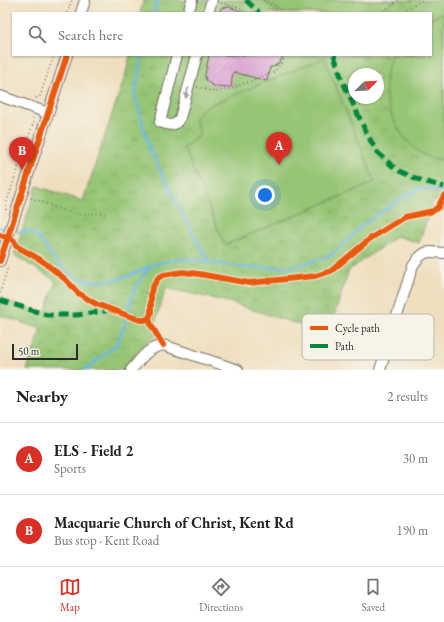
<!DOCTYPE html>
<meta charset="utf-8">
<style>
:root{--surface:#fff;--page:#f2f2f2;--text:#222;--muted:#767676;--line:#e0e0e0;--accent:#d93025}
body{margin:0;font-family:"EB Garamond",serif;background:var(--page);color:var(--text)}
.compass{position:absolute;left:348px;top:68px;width:36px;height:36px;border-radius:50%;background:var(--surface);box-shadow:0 1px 3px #0004;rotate:66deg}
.scale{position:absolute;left:12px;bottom:10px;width:66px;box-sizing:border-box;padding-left:4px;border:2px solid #2b2b2b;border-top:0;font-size:11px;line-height:14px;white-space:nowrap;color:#2b2b2b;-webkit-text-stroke:3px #f7f3e8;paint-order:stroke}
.you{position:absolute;left:265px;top:195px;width:14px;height:14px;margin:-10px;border:3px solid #fff;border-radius:50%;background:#1a73e8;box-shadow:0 0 0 6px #1a73e833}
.badge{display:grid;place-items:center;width:26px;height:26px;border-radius:50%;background:var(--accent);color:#fff;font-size:13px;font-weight:700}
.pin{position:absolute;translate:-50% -33px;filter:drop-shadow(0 1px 2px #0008)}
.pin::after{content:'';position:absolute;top:21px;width:14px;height:12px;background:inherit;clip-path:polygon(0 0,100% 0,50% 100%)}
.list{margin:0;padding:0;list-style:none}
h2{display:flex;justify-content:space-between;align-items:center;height:52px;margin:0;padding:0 16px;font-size:17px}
h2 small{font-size:13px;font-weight:400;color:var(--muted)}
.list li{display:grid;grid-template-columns:26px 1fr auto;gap:12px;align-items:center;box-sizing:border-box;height:72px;padding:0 16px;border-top:1px solid var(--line)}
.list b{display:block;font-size:15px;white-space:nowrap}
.list p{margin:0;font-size:13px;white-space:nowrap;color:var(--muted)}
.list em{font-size:13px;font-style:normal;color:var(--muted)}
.icon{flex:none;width:22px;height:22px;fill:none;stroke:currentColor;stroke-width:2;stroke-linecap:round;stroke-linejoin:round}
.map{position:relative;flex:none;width:444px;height:370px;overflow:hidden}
.search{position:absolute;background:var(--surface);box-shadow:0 1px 3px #0004;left:12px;right:12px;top:12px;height:44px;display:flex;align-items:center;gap:10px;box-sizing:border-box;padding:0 14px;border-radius:0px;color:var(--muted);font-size:15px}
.sheet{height:196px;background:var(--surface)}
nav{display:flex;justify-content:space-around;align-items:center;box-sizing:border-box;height:56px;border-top:1px solid var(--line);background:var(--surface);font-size:11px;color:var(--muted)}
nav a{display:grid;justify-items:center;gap:2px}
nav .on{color:var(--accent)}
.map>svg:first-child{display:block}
.park{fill:url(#park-crowns);stroke:#607850;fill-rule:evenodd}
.garden{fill:#96c574;stroke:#607850}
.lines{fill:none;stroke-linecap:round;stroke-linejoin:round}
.stream{stroke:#69b6e3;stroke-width:2.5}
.building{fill:url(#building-hatch)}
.minor-casing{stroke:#706a5f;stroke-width:12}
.path{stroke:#706a5f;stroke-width:1.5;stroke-dasharray:1 3;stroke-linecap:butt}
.minor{stroke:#fff;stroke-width:10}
.quiet{stroke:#00873e;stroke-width:5;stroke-dasharray:10 5;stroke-linecap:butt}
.cycleway-casing{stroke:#f7f3e8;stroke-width:8}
.cycleway{stroke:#e8590c;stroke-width:6}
.oneway{fill:#a0a0a0}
.key{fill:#f7f3e8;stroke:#bab7af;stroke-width:1}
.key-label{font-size:11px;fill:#2b2b2b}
</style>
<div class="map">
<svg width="444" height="370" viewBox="0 0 444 370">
<defs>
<pattern id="park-crowns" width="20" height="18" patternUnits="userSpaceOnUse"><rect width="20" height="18" fill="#96c574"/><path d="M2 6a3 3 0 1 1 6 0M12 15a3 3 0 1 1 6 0" fill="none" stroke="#81a965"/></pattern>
<pattern id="building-hatch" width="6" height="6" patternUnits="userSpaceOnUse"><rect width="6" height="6" fill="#db9cd6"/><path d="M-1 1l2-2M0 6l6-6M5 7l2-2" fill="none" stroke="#b27fae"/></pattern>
</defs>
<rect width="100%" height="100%" fill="#f7f3e8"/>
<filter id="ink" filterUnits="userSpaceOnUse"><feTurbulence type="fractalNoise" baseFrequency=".025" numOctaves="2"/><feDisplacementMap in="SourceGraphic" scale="8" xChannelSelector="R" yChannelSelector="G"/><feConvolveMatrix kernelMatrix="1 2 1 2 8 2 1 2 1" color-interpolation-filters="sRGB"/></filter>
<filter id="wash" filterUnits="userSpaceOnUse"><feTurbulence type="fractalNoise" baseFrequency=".012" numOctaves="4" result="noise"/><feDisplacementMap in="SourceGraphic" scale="16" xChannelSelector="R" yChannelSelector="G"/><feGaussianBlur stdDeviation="0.9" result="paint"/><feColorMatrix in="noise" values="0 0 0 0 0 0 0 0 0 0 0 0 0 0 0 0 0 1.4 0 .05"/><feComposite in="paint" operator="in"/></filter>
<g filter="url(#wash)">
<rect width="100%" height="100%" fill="#efdfbf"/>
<path class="park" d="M144 0H444V204L433 200 419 243 397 236 349 270 328 334 229 302 166 288 154 326 158 334 144 344 123 370H27L41 329 0 315V299L45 313 56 281 14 255 37 186 83 201 126 73 130 55H431V13H140ZM354 74H378V98H354Z"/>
<path class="garden" d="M265 0H397L378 13H283Z
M444 13V160C439 159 433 159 429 157 406 149 389 117 386 95 384 82 387 67 392 55H431V19Z
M324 58 375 182 225 245 184 148 200 135 195 117 203 108Z"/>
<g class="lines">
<path class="stream" d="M153 13 158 0
M142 55 135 95 149 147 180 210 210 263
M0 227 1 228
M18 232C38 229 39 240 49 252 56 261 66 274 78 278 96 284 118 281 135 273 143 270 151 265 160 263 170 260 180 259 190 259L248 268 292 267 327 257 339 249 362 225 405 196 420 189H430L444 192
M85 370 117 344 125 324 130 301 138 283 150 267"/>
</g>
<g id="blocks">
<path class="building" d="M229 7 240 11 244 13H220L221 8Z
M209 55H284L279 63 273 67H270L267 81 233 72 231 87 214 86 209 83 206 80 205 75Z"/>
</g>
</g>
<g filter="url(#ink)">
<use href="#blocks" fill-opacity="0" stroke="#706a5f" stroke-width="1"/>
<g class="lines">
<g class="minor-casing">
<path id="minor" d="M81 13 85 0
M188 13 192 0
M208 13 212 0
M177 55 160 122C169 125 174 128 180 118L197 55
M0 96 48 113
M0 261 67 55
M131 370C141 359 147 348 163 345L238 370
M380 370 413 265C424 250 426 251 444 253"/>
</g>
<path class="path" d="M263 0 280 13
M221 3 236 7 249 13
M67 13 72 0
M381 13 399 0
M400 13 422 0
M197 87 215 92 233 88 274 72 281 64 286 55
M36 98 40 96 54 55
M31 198C46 203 63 212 80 214 89 215 99 211 108 215
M6 210V204L34 121 33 118
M0 293 8 266"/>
<use href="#minor" class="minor"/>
<path class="quiet" d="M246 0 259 13
M334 55 342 80 366 132 377 152 397 170 420 180 444 187
M0 300 47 315H77L105 311 109 309"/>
<g class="cycleway-casing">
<path id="cycleway" d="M0 235C8 238 14 237 16 246L41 260 65 279 78 293 96 304 140 320H145L149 318
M0 261 67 55
M163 345 151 325 149 318 151 313V293L152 288 158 278 163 275 183 272 199 274 249 283 315 276 331 271 371 238 405 217 433 211 438 207 444 196"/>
</g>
<use href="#cycleway" class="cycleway"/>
</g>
<defs><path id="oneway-solid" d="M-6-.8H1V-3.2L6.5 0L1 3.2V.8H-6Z"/></defs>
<use class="oneway" href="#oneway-solid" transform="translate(187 93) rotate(105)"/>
</g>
<rect x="302" y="314" width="132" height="46" rx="6" class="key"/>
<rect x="310" y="326" width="18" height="4" fill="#e8590c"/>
<rect x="310" y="344" width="18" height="4" fill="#00873e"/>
<g class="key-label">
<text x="335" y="332">Cycle path</text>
<text x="335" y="350">Path</text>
</g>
</svg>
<svg class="compass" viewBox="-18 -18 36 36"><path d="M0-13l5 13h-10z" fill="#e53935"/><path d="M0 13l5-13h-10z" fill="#767676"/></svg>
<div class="scale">50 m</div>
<div class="you"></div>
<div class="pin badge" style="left:279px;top:165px">A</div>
<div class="pin badge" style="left:22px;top:170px">B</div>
<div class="search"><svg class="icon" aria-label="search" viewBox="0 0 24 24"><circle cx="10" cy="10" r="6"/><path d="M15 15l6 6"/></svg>Search here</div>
</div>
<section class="sheet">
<h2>Nearby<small>2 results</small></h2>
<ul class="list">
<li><span class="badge">A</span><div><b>ELS - Field 2</b><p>Sports</p></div><em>30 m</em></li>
<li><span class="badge">B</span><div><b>Macquarie Church of Christ, Kent Rd</b><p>Bus stop · Kent Road</p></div><em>190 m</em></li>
</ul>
</section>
<nav>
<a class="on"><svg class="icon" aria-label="map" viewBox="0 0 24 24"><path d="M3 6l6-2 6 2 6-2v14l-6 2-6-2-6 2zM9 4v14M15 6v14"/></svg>Map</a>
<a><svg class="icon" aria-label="directions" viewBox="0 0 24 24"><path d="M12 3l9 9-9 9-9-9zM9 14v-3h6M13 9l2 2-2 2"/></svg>Directions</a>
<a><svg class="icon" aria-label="saved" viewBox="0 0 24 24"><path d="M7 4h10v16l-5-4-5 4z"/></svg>Saved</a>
</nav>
